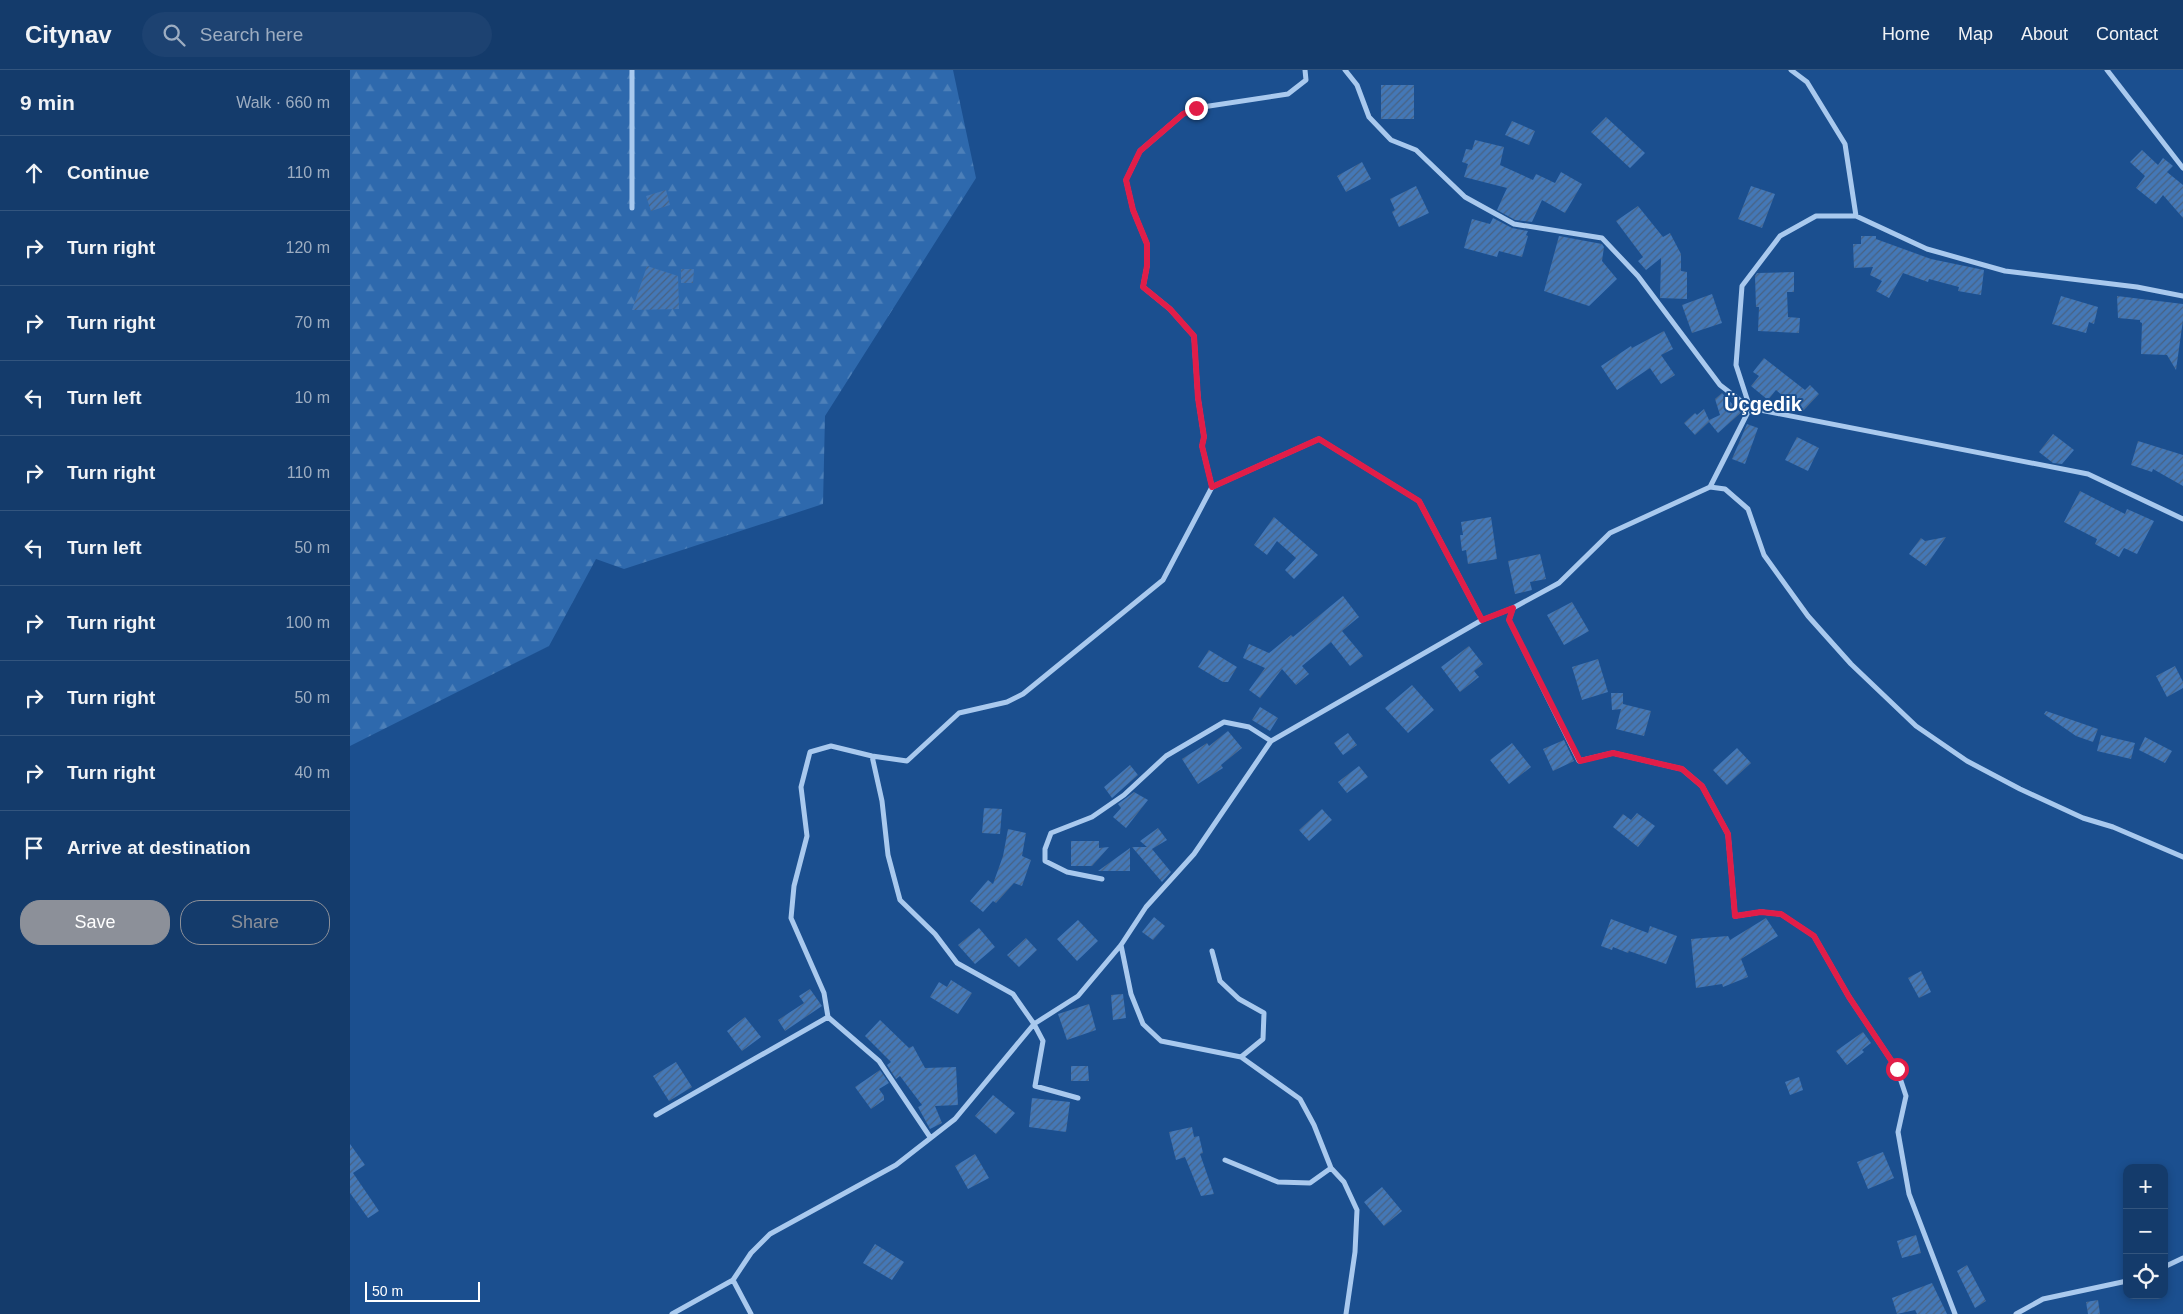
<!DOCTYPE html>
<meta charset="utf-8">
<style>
:root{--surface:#143b6b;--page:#1d4271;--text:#f1f3f6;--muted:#9dadc1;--line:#33557e;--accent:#8c9099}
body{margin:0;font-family:Helvetica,sans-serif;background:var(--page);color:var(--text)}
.controls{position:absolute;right:15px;bottom:15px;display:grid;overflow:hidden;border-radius:10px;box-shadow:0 2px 8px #0003}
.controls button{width:45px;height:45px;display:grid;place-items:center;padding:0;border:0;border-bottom:1px solid var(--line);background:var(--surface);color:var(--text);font:25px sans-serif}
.scale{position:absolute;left:15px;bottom:12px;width:115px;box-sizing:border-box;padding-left:5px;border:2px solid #fff;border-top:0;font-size:14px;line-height:18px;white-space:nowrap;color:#fff;-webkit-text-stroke:4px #1b4f8f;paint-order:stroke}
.stop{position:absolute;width:15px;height:15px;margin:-11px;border:4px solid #e11d48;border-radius:50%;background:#fff}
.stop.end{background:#e11d48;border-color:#fff;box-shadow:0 1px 5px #0008}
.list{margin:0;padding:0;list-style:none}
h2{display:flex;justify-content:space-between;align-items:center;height:65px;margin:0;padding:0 20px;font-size:21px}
h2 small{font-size:16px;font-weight:400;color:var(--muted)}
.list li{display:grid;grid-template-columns:32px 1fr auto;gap:15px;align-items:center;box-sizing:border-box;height:75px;padding:0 20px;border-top:1px solid var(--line)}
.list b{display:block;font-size:19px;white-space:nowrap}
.list em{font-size:16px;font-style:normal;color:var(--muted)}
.actions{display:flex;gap:10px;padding:15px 20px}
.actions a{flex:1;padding:11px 0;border:1px solid var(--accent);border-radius:20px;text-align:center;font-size:18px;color:var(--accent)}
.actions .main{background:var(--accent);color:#fff}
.icon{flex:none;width:28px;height:28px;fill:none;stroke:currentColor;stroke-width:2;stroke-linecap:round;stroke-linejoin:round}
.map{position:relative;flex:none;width:1833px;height:1244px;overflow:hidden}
header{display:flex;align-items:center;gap:30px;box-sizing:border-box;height:70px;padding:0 25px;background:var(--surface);border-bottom:1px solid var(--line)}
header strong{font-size:24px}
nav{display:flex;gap:28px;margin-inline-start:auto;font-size:18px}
.search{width:350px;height:45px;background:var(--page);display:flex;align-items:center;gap:12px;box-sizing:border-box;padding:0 18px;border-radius:28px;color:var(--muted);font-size:19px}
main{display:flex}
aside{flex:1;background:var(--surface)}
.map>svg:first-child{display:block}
.forest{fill:url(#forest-firs)}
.building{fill:url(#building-hatch)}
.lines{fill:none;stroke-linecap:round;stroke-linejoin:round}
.minor{stroke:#a9c9ee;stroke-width:5}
.route{stroke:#e11d48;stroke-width:6}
.labels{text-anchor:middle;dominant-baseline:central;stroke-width:4;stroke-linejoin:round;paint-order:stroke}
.quarter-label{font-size:20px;font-weight:bold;fill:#fff;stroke:#1b4f8f}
</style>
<header>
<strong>Citynav</strong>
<div class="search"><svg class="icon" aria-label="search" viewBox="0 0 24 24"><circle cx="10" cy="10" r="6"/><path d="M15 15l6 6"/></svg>Search here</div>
<nav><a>Home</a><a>Map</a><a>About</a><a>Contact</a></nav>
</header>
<main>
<aside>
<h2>9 min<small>Walk · 660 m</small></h2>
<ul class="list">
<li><svg class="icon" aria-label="ahead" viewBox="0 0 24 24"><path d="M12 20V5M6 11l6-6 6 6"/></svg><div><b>Continue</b></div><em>110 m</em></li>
<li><svg class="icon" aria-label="right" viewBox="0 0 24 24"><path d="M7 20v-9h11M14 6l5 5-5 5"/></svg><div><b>Turn right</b></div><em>120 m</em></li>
<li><svg class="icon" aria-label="right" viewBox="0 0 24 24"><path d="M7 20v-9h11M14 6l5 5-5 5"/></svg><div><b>Turn right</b></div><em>70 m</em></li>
<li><svg class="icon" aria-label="left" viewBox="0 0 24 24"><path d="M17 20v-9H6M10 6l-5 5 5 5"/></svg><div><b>Turn left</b></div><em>10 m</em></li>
<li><svg class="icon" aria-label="right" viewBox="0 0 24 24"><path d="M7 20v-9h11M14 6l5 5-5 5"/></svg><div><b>Turn right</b></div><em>110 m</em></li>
<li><svg class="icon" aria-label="left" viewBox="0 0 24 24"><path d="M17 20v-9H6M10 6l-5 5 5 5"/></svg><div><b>Turn left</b></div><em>50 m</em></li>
<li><svg class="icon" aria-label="right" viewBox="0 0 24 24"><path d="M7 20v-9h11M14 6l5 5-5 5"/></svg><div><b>Turn right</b></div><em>100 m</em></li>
<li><svg class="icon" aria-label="right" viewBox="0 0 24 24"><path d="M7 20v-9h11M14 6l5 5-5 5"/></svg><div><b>Turn right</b></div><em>50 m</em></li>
<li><svg class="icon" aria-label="right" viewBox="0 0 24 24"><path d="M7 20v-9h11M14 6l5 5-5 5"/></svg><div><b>Turn right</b></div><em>40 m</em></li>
<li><svg class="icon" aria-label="arrive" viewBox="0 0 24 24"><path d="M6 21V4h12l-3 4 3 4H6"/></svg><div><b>Arrive at destination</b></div></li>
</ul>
<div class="actions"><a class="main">Save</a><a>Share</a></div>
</aside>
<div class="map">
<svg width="1833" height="1244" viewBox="0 0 1833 1244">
<defs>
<pattern id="forest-firs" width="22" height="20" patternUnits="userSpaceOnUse" patternTransform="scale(1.25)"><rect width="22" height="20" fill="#2e69ad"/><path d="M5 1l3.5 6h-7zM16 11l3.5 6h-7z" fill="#4d80b9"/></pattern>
<pattern id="building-hatch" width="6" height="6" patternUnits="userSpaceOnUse" patternTransform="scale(1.25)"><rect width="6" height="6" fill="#4478b7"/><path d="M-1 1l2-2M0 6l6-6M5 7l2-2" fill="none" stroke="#486282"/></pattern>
</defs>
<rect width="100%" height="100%" fill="#1b4f8f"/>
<path class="forest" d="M0 0H603L626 108 475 346 473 434 274 499 246 489 199 576 0 676Z"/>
<path class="building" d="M1031 15H1064V49H1031Z
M1256 47 1295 83 1280 98 1241 62Z
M1162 51 1185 61 1179 75 1155 65Z
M1125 70 1154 77 1150 95 1183 110 1186 104 1205 113 1211 102 1232 114 1215 143 1192 130 1182 152 1165 150 1147 140 1157 118 1114 107 1118 94 1112 92 1116 79 1122 80Z
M1792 80 1808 95 1813 88 1823 96 1817 102 1833 115V148L1813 125 1806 134 1786 118 1795 106 1780 92Z
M1012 92 1021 109 996 122 987 106Z
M1066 116 1079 143 1049 157 1042 142 1045 140 1040 129Z
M1401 116 1425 124 1412 158 1388 149Z
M316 120 320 135 301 141 296 126Z
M1288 136 1313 167 1320 163 1331 184V201L1337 202V229L1310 228 1311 188 1296 200 1288 191 1293 187 1266 151Z
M1143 148 1162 158 1178 161 1176 165 1178 166 1172 187 1149 181 1147 187 1114 178 1122 149 1140 154Z
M1209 166 1252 174 1254 177 1252 191 1267 209 1239 236 1194 221Z
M1511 166H1526V169L1581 189 1634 200 1631 225 1608 221 1609 217 1579 209 1578 212 1553 203 1539 228 1526 221 1532 211 1520 205 1523 197 1504 198 1503 174H1511Z
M297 196 328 206 329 239 282 240Z
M331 199H344L343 213H331Z
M1444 202V222H1437L1438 247 1450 248 1449 263 1408 261 1409 237H1406L1405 206 1407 203Z
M1362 224 1372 253 1342 263 1332 235Z
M1711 226 1748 237 1744 254 1739 252 1736 263 1702 254Z
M1767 226 1833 234V250L1826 300 1817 285 1791 284 1792 253 1790 252V250L1768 248Z
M1314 261 1323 279 1311 285 1325 305 1311 314 1300 298 1267 320 1251 296 1281 276 1282 278Z
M1414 288 1455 320 1460 315 1469 324 1452 342 1426 320 1418 330 1401 316 1409 306 1403 302Z
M1372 323 1386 338 1391 336 1394 340 1368 363 1359 352 1345 365 1334 353 1345 343 1347 345 1354 339 1359 350 1370 345 1365 329Z
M1397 354 1408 358 1395 394 1382 389Z
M1703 364 1724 380 1712 394 1703 393 1689 382Z
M1447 367 1469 378 1458 401 1435 390Z
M1788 371 1833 385V416L1803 399 1802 402 1781 395Z
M1730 421 1775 444 1777 439 1804 451 1787 484 1774 478 1769 487 1745 474 1747 469 1714 452Z
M924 447 968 485 944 509 935 500 946 488 927 471 917 485 904 475Z
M1141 447 1147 489 1118 494 1116 480 1112 481 1110 465H1113L1111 452Z
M1596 467 1576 496 1559 484 1571 468 1575 471Z
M1190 484 1196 509 1180 512 1182 520 1165 524 1158 491Z
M993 526 1009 547 992 561 1013 586 1000 596 981 572 952 596 959 604 946 615 932 599 910 628 899 620 915 598 893 588 899 574 919 583 941 565 943 567Z
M1222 532 1239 561 1214 575 1197 545Z
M1119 576 1133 594 1124 601 1129 607 1110 622 1091 597Z
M859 580 887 597 878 612H873L848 597Z
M1248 589 1258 622 1232 630 1222 597Z
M1825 596 1833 612V618L1817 627 1806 606Z
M1062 615 1084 640 1058 663 1035 638Z
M1261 623H1273V634L1301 641 1294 666 1266 659 1271 639 1262 640Z
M910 637 928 648 920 661 902 650Z
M1696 641 1748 659 1743 672 1726 666 1694 644Z
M878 661 892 678 871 695 873 698 848 714 832 689 857 673 859 676Z
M998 663 1007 675 993 685 984 673Z
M1751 665 1785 673 1781 689 1747 681Z
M1795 667 1822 681 1815 693 1789 680Z
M1214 670 1224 691 1203 701 1193 679Z
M1162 673 1181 697 1159 714 1140 690Z
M1387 678 1401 693 1377 715 1363 700Z
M780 695 788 705 762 728 754 717Z
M1009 696 1018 707 997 723 988 712Z
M784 722 798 730 776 758 763 747 771 738 768 734Z
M634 738 652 739 650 764 632 763Z
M972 739 982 750 959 771 949 760Z
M1287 743 1305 756 1288 777 1263 757 1273 744 1281 750Z
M808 758 817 770 802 779 821 802 812 812 782 777H797L790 771Z
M658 759 676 763 672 786 681 790 672 816 664 813 646 833 643 831 633 842 620 831 638 810 643 814 653 786Z
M721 771H749V778L759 777 742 796H721Z
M780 778V801H748Z
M804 847 815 856 803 870 792 862Z
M1416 848 1428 866 1391 889 1398 907 1373 917 1372 914 1346 918 1341 869 1378 866 1380 870Z
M1261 849 1298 863 1300 856 1327 866 1316 894 1279 881 1278 883 1263 877 1262 880 1251 876Z
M728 850 748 871 727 891 707 869Z
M629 858 645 877 625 894 608 875Z
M676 868 687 880 669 897 657 885Z
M1571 901 1581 922 1569 928 1558 908Z
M601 910 622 923 608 944 580 927 589 912 597 917Z
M460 919 472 936 435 961 428 950 454 933 449 926Z
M773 924 776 948 763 950 761 925Z
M739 934 746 960 717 970 708 944Z
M395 947 411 967 392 981 377 961Z
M530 950 559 978 563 976 575 998 606 997 608 1035 585 1036 592 1053 580 1059 568 1037 572 1035 550 1006 546 1009 537 995 541 992 515 966Z
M1513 962 1521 973 1512 980 1514 982 1497 995 1486 981Z
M326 992 342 1017 319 1031 303 1006Z
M721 996H738L739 1011H721Z
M530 1000 539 1013 529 1019 534 1026V1030L521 1039 505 1017Z
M1449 1007 1453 1020 1440 1025 1435 1012Z
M643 1025 665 1043 646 1064 625 1046Z
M682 1028 720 1032 716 1062 679 1057Z
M842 1057 844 1067 849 1066 853 1083 850 1084 864 1124 851 1126 835 1087 826 1090 819 1062Z
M0 1074 15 1095 3 1103 29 1141 18 1148 0 1123Z
M1533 1082 1544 1108 1518 1119 1507 1092Z
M625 1084 639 1108 618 1119 605 1096Z
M1032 1117 1052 1141 1034 1156 1014 1132Z
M1566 1165 1571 1183 1552 1188 1547 1171Z
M525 1174 554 1192 542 1210 513 1193Z
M1617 1195 1636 1231 1625 1238 1607 1201Z
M1582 1213 1597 1244H1567L1565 1240 1547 1244 1542 1228Z
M1748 1230 1750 1244H1738L1736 1232Z"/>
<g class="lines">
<path class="minor" d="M282 0V138
M995 0 1007 15 1019 47 1041 70 1066 80 1115 127 1164 154 1252 168 1288 206 1370 315 1400 338 1738 404 1833 449
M1441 0 1457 12 1495 74 1506 146
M1757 0 1833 98
M862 417 852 376 854 367 848 328 844 266 820 239 793 217 797 196V174L783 140 776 110 790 81 833 44 846 38 938 24 956 10 955 0
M1360 417 1400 338 1386 295 1392 216 1430 166 1466 146H1506L1577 179 1655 201 1787 217 1833 226
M1163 538 1159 550 1229 691 1263 683 1332 699 1352 716 1378 764 1385 846 1411 842 1431 844 1464 866 1499 927 1547 999 1556 1026 1548 1062 1559 1124 1605 1244
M1132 550 1163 538 1209 513 1260 463 1360 417 1375 419 1398 439 1414 485 1458 546 1501 594 1566 656 1617 691 1670 719 1733 748 1763 757 1833 787
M522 686 532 731 538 785 550 830 585 864 607 893 663 924 684 954 693 971 685 1016 728 1028
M752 809 717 802 695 791V779L701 763 742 747 774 725 816 686 874 652 899 657 921 671
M771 875 781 924 793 954 811 971 891 987 950 1029 964 1055 981 1098 994 1112 1007 1140 1005 1182 996 1244
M862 881 870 911 889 929 914 943 913 969 891 987
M306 1045 478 947
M875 1090 928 1112 960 1113 981 1098
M1814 1197 1833 1188
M383 1210 401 1244
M322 1244 383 1210 401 1183 420 1164 546 1095 605 1049 684 954 728 926 771 875 796 837 844 784 921 671 1132 550 1069 431 969 369 862 417 813 510 673 624 657 632 609 643 557 691 522 686 481 676 460 682 451 717 457 766 444 816 441 848 474 923 478 947 529 991 580 1067
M1666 1244 1693 1229 1777 1211"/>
</g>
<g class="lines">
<path class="route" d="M846 38 833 44 790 81 776 110 783 140 797 174V196L793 217 820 239 844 266 848 328 854 367 852 376 862 417 969 369 1069 431 1132 550 1163 538 1159 550 1230 691 1263 683 1332 699 1352 716 1378 764 1385 846 1411 842 1431 844 1464 866 1499 927 1547 999"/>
</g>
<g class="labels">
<g class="quarter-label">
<text x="1413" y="334">Üçgedik</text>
</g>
</g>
</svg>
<div class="controls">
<button>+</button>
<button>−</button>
<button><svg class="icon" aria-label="locate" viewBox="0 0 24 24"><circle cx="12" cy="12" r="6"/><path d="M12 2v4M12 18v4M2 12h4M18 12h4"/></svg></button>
</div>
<div class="scale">50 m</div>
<div class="stop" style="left:1547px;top:999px"></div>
<div class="stop end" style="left:846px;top:38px"></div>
</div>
</main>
